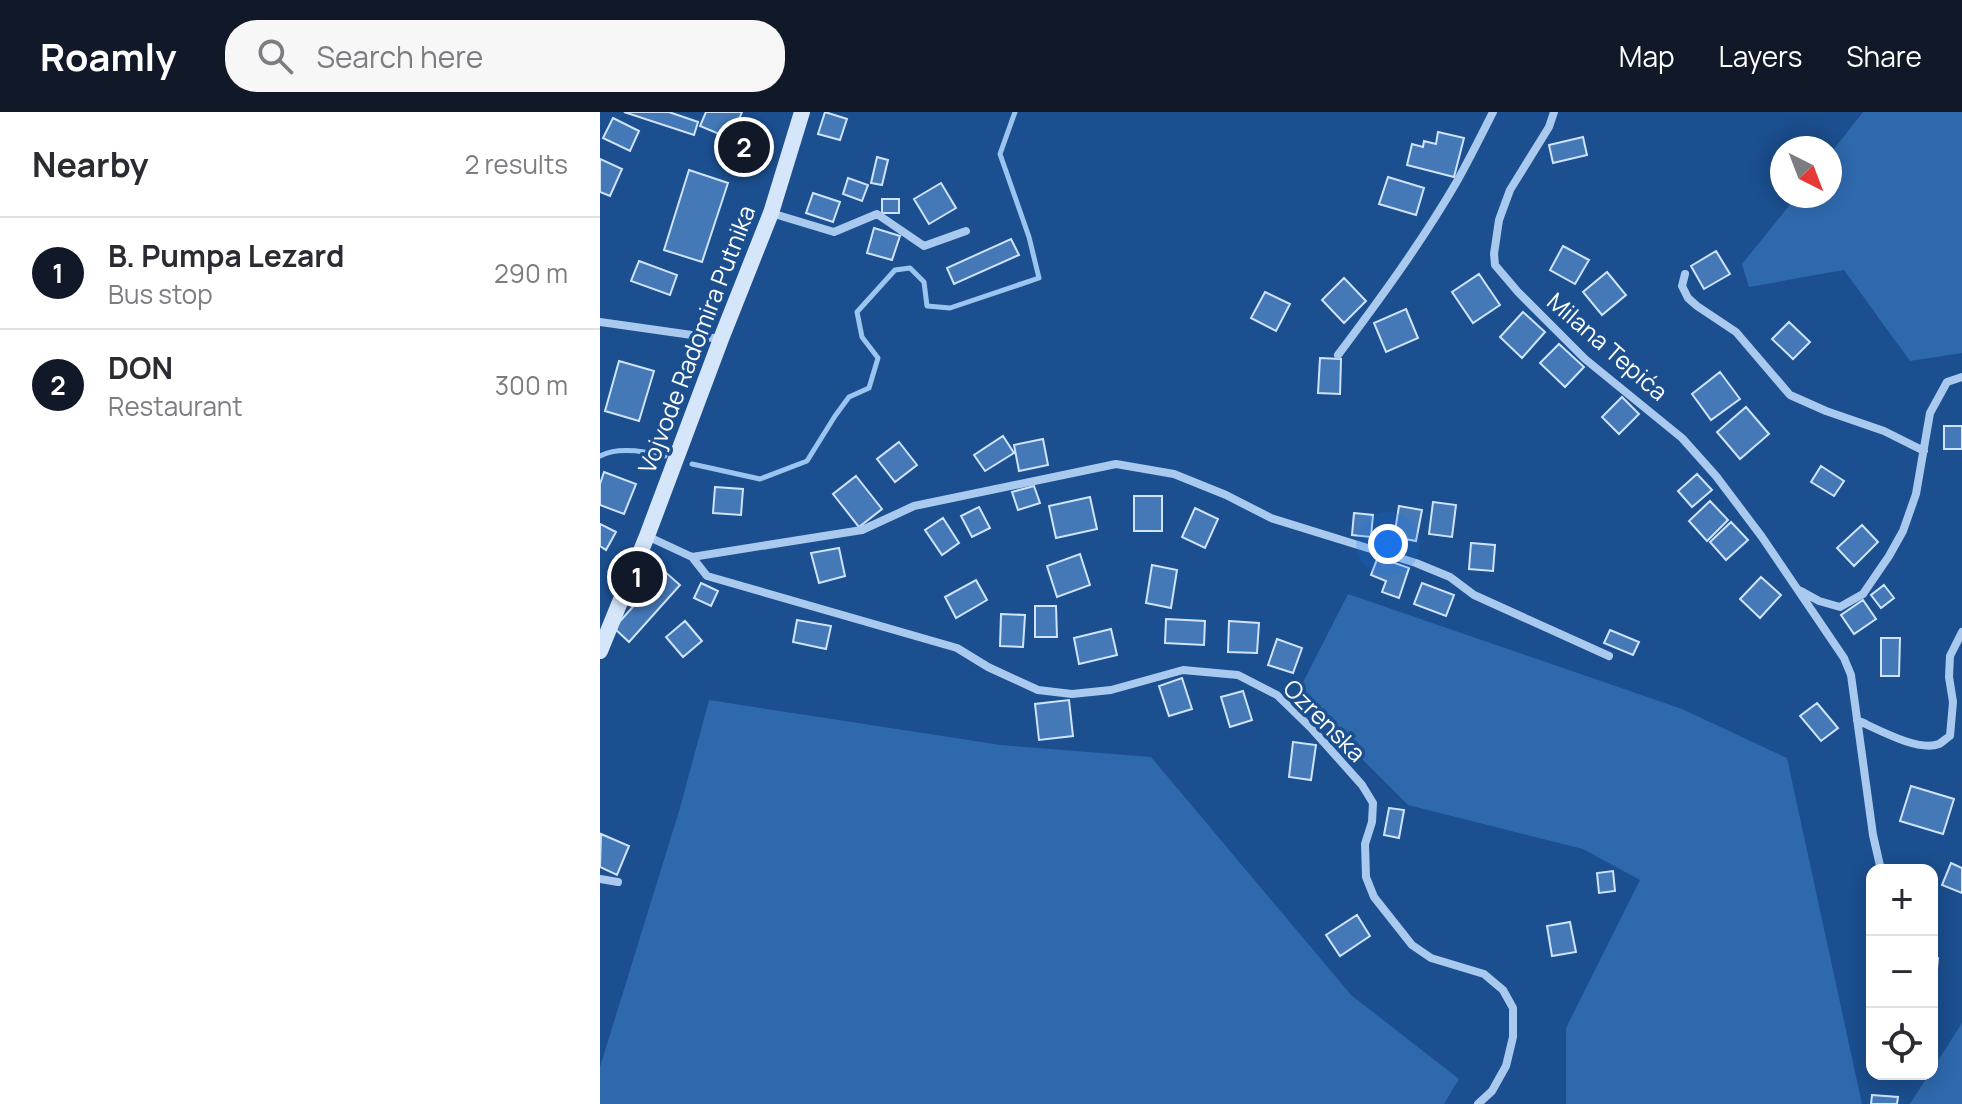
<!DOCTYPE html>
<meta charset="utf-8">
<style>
:root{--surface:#fff;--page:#f7f7f7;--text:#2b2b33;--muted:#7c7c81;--line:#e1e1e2;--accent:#111827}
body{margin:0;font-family:Manrope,sans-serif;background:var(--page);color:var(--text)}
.controls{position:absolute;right:24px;bottom:24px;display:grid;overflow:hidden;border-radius:16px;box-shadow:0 4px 20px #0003}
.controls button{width:72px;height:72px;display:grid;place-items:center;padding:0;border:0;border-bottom:2px solid var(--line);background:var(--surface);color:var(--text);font:40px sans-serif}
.compass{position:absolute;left:1170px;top:24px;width:72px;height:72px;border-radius:50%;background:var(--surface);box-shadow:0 4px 20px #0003;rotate:138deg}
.you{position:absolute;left:788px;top:432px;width:28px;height:28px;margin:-20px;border:6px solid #fff;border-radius:50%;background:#1a73e8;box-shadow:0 0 0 12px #1a73e833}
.badge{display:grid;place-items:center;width:52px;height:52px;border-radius:50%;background:var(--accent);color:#fff;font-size:26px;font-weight:700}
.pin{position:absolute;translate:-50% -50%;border:4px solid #fff;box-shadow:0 2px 8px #0006}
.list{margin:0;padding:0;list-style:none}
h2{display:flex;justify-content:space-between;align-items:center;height:104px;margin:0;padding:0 32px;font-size:34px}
h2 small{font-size:26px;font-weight:400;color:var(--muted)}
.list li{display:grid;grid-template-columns:52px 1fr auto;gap:24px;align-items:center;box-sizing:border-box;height:112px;padding:0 32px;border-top:2px solid var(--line)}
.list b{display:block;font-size:30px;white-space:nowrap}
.list p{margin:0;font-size:26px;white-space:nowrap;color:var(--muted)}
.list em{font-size:26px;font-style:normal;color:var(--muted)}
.icon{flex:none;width:44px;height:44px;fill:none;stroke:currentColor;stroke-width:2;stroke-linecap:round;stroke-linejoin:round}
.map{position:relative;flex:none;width:1362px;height:992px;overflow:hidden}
header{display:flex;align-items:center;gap:48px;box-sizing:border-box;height:112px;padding:0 40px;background:var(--accent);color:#fff}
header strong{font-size:38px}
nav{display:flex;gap:44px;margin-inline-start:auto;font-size:28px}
.search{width:560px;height:72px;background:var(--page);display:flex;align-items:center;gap:20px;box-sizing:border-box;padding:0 28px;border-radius:32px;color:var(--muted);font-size:30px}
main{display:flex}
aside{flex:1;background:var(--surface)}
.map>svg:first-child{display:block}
.green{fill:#2e69ad}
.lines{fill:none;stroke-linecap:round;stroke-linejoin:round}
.stream{stroke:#9cc4f0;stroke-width:5}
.building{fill:#4478b7;stroke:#cfe3fa;stroke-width:2}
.minor{stroke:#a9c9ee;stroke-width:8}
.secondary{stroke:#d6e6fa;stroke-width:16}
.labels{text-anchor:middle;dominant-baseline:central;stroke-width:7;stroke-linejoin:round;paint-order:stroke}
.street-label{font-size:24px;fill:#fff;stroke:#1b4f8f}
</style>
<header>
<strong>Roamly</strong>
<div class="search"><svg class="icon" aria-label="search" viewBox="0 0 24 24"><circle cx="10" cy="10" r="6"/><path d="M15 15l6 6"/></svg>Search here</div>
<nav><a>Map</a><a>Layers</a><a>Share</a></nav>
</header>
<main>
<aside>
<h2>Nearby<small>2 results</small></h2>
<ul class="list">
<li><span class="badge">1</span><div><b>B. Pumpa Lezard</b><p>Bus stop</p></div><em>290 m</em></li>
<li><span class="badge">2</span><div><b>DON</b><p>Restaurant</p></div><em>300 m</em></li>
</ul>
</aside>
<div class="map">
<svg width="1362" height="992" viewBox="0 0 1362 992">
<rect width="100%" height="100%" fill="#1b4f8f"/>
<path class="green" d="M1263 0H1362V241L1310 249 1244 158 1149 175 1142 152 1197 84H1230V42Z
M748 482 1082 597 1187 646 1262 992H966V916L1040 768 983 737 808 693 697 582Z
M109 588 401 633 551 645 751 883 859 967 844 992H0V955L80 696Z
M1362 911V992H1310L1329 962H1332V958Z"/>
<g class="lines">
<path class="stream" d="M0 344C18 334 45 339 65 344
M92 352 160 367 207 349 235 304 249 285 269 276 278 246 262 225 257 200 295 158 310 156 324 170 327 194 350 196 439 166 429 125 400 42 415 0"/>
</g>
<path class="building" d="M24 0H69L98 10 94 23Z
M106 0H142L131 27 100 14Z
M225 0 247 7 240 28 218 22Z
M13 6 39 19 30 39 3 26Z
M838 20 864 26 854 65 807 53 812 32 823 35 824 29 836 32Z
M983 25 987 43 953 51 949 33Z
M140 27 157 32 154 45 136 39Z
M277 45 288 48 282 73 271 71Z
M0 47 22 57 10 84 0 80Z
M89 58 128 71 102 150 64 138Z
M788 65 824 76 816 103 779 92Z
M248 66 268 73 262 89 243 82Z
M341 71 356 96 329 112 314 87Z
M213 81 240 90 233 110 206 101Z
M282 87H299V101H282Z
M274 116 300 124 292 148 267 141Z
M411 127 419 143 354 172 347 156Z
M963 134 989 148 975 172 950 158Z
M1116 139 1130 162 1104 177 1091 154Z
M39 149 77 163 70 183 31 169Z
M1007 160 1026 183 1002 203 983 180Z
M879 162 900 193 873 211 852 180Z
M744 166 766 189 744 211 722 188Z
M665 180 690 192 676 219 651 206Z
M806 197 818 226 786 240 774 211Z
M923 200 945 220 922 246 900 225Z
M1189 210 1210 230 1193 247 1172 227Z
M959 232 984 255 965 275 940 251Z
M720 246 741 247 740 282 718 281Z
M19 249 54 259 39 309 5 299Z
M1120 260 1140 287 1111 308 1092 282Z
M1022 285 1039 302 1019 322 1002 305Z
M1146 295 1169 322 1140 347 1117 320Z
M1344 314H1362V337H1344Z
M403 324 414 341 385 359 374 343Z
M443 327 448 353 419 359 414 333Z
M299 330 317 353 295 370 277 347Z
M1221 354 1244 369 1234 384 1211 370Z
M4 360 36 372 24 402 0 393V372Z
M1097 362 1112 378 1092 395 1078 379Z
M256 364 282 397 259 415 233 382Z
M434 374 440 391 418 398 412 380Z
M115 375 143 377 141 403 113 401Z
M534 384H562V419H534Z
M490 385 497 417 456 426 449 394Z
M1110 389 1128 408 1107 429 1089 409Z
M833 390 856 393 852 425 829 422Z
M799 394 822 398 816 429 794 425Z
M379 395 390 416 372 425 361 404Z
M595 396 618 407 605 436 582 425Z
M754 401 773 403 771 425 752 423Z
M343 406 359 431 342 443 325 418Z
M1131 410 1148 428 1126 448 1110 430Z
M0 412 16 420 6 438 0 434Z
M1262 413 1278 430 1254 454 1237 436Z
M871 431 895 433 893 459 869 457Z
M239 436 245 464 219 471 211 441Z
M480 442 490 473 457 485 447 454Z
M778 445 809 456 799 486 782 480 786 469 771 463Z
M56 452 80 473 29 530 14 516 46 480 38 473Z
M552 453 577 458 571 496 546 491Z
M1161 465 1181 483 1160 506 1140 487Z
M376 468 387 488 356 506 345 485Z
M101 471 118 479 111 494 94 486Z
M822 471 854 483 846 504 814 492Z
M1284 473 1294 486 1281 496 1271 483Z
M1263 488 1276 507 1254 522 1241 503Z
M435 494H456L457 525H435Z
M401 502 425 503 423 535 400 534Z
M566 507 605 509 604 533 565 531Z
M197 508 231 514 226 537 193 530Z
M85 509 102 529 83 545 66 525Z
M629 509 659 511 657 541 628 540Z
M511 517 517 543 479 552 474 526Z
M1010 518 1039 530 1033 543 1004 531Z
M1281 526H1300L1299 564H1281Z
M677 527 702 536 693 561 668 553Z
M582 566 592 597 569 604 559 574Z
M643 579 652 608 630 615 621 585Z
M469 588 473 624 439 628 435 592Z
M1217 591 1238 616 1221 629 1200 604Z
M693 630 716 633 711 668 689 665Z
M1311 674 1354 687 1343 722 1300 709Z
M789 696 804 698 799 726 784 723Z
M1 722 29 734 17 763 0 755Z
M1351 751 1362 756V781L1342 773Z
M1013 759 1015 779 999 781 997 761Z
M757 803 770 824 740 844 726 823Z
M970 810 976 840 952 844 947 814Z
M1332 845 1338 846 1334 889H1332Z
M1272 983 1298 985 1297 992H1271Z"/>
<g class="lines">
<path class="minor" d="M954 0 949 15 910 78 899 108 894 142 895 153 918 180 985 247 1082 326 1116 364 1162 425 1244 546 1251 563 1273 723 1281 758
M171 101 234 120 277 102 324 134 366 119
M1085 162 1082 174 1088 186 1097 194 1136 220 1190 283 1226 299 1284 319 1324 339
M0 210 120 227
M738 243C780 187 821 131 856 71 869 48 881 24 893 0
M47 424 92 445 262 418 314 394 516 352 574 362 626 383 671 406 816 451 850 465 874 483 1009 544
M92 445 107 464 357 536 388 555 438 578 472 582 511 578 583 558 638 563 677 583 712 617 762 673 773 691 772 710 765 732 766 765 774 785 812 833 831 846 884 862 903 878 913 896V925L906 954 892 979 878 992
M1201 479 1219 489 1240 495 1263 482 1289 444 1303 419 1316 382 1330 301 1347 270 1362 265
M1257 608C1277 617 1318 640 1339 632 1341 631 1348 625 1350 624L1353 590 1349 565 1350 544 1362 520
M0 767 18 770"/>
<path class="secondary" d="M0 539 47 424 121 227 171 101 202 0"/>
</g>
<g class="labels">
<g class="street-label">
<text transform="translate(96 227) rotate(-69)">Vojvode Radomira Putnika</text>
<text transform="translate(1008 234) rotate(41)">Milana Tepića</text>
<text transform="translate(725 608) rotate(45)">Ozrenska</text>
</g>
</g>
</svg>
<div class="controls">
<button>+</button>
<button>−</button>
<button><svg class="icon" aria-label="locate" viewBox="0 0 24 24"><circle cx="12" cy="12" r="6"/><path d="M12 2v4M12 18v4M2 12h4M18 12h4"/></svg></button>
</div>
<svg class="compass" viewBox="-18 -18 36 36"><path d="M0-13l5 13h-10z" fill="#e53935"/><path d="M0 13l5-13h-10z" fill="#7c7c81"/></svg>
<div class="you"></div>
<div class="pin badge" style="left:37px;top:465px">1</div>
<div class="pin badge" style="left:144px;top:35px">2</div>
</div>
</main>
